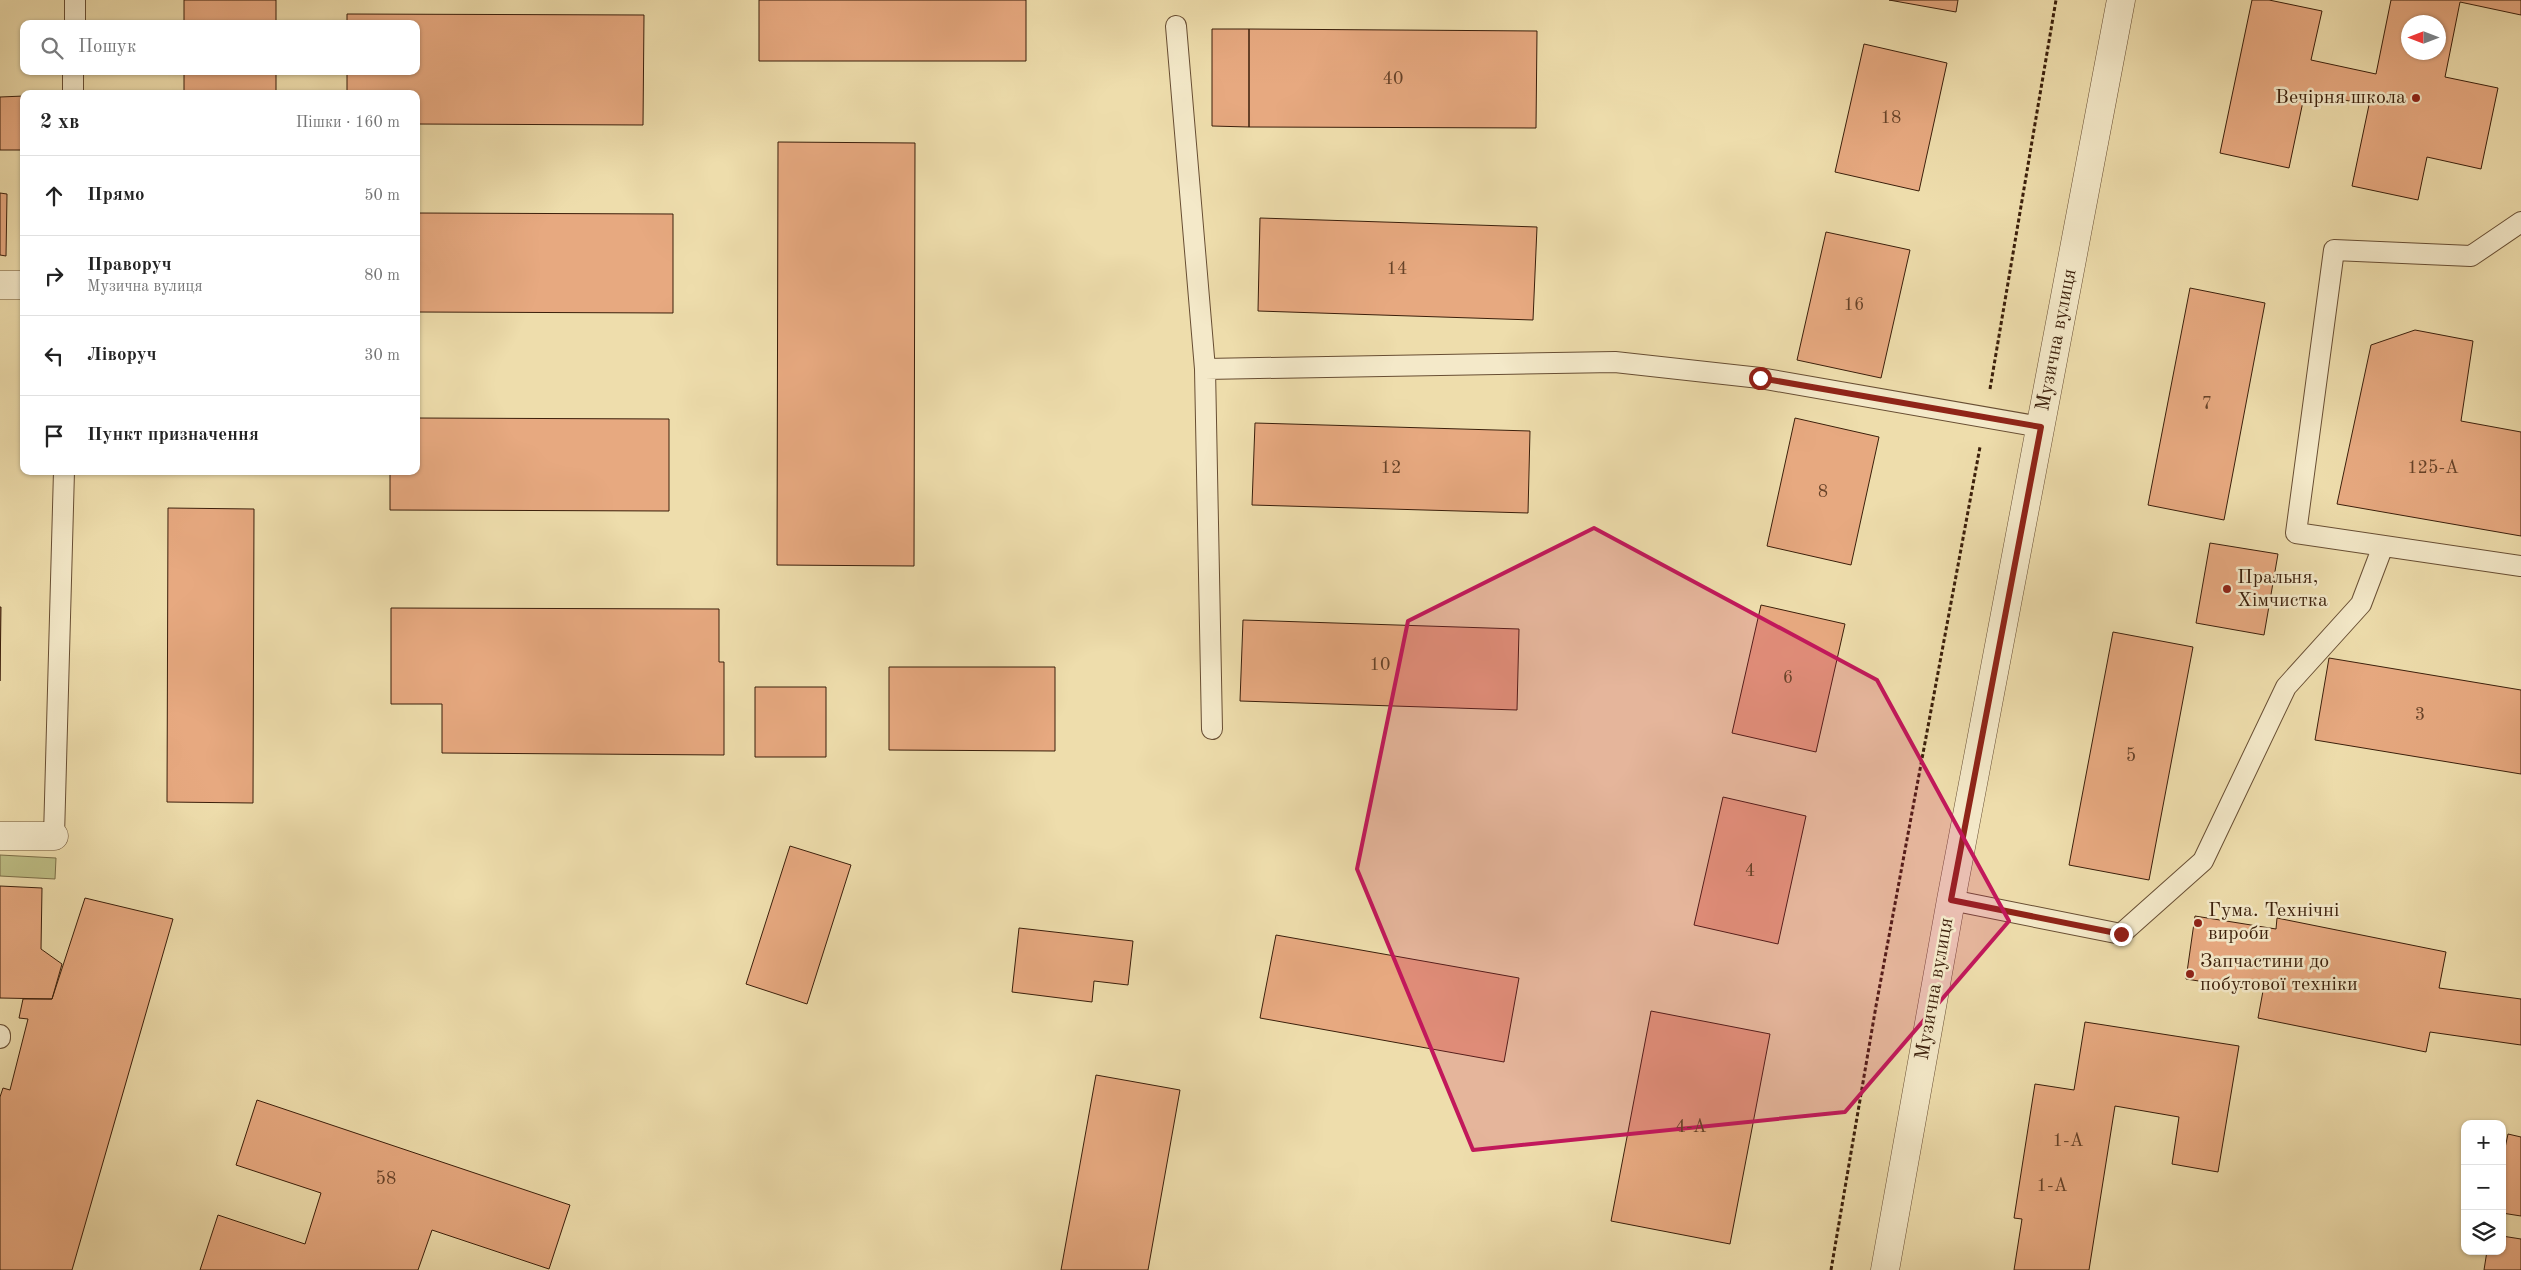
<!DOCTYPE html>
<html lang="uk">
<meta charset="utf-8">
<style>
:root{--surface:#fff;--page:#f2f2f2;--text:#222;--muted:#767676;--line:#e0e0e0}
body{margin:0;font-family:"Old Standard TT",serif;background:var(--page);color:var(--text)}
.controls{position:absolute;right:15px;bottom:15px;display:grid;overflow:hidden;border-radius:10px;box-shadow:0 1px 4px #0004}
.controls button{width:45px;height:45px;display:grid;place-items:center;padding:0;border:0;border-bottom:1px solid var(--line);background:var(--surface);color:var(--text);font:25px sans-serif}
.compass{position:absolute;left:2401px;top:15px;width:45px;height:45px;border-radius:50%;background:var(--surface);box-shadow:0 1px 4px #0004;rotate:270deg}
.stop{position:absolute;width:15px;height:15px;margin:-11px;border:4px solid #8f2418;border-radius:50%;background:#fff}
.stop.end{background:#8f2418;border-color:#fff;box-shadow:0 1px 5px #0008}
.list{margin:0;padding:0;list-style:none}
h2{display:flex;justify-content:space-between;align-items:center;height:65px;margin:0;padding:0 20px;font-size:21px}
h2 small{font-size:16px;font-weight:400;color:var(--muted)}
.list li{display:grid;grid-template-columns:32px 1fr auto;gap:15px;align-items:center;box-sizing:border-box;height:80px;padding:0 20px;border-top:1px solid var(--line)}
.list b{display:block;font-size:19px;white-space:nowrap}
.list p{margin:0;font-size:16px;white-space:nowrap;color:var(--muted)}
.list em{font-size:16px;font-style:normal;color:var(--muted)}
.icon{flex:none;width:28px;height:28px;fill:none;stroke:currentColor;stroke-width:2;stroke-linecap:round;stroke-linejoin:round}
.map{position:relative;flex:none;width:2521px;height:1270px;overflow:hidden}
.search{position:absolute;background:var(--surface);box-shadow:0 1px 4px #0004;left:20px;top:20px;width:400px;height:55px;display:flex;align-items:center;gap:12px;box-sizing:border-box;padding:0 18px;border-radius:10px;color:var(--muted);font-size:19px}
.panel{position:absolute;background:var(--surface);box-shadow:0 1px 4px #0004;left:20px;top:90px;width:400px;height:385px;border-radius:10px}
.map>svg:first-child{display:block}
.green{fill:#bebf86;stroke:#7c6f48}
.building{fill:#e7a980;stroke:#3b1f0b;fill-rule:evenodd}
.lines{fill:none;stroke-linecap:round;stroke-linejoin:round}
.lane-casing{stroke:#684e33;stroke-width:22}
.street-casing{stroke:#684e33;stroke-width:29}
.path{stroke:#3b1f0b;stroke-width:3;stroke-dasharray:4 2.5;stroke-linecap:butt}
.lane{stroke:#f4e9c9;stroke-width:20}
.street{stroke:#f4e9c9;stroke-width:28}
.route{stroke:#8f2418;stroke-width:6}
.marked{fill:#c2185b;fill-opacity:0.2;stroke:#c2185b;stroke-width:4;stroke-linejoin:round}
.poi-dot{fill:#8f2418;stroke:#f4e9c9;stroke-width:2}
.labels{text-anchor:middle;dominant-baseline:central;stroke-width:5;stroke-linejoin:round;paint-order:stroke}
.number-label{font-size:18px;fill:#664228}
.poi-label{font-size:20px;fill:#3b1f0b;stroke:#f4e9c9;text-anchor:start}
.street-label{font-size:20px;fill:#3b1f0b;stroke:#f4e9c9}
</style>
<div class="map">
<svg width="2521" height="1270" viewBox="0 0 2521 1270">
<rect width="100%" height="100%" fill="#eeddac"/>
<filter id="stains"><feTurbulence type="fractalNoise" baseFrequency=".004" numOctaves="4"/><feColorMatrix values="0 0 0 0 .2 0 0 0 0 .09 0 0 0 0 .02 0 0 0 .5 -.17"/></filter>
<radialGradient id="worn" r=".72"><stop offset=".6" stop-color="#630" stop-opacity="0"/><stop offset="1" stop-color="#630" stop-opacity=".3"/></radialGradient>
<path class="green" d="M0 855 56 858 55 879 0 876Z"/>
<path class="building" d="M184 0H276V24H184Z
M759 0H1026V61H759Z
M1889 0H1958L1956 12Z
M2252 0H2269L2322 11 2311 60 2376 74 2391 0H2521V15L2460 2 2445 77 2498 88 2481 169 2427 157 2418 200 2352 186 2369 105 2305 92 2289 168 2220 153ZM2408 22H2438V52H2408Z
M347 14 644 15 643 125 416 124V94H347V71H416V24H347Z
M1212 29H1249V127L1212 126Z
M1249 29 1537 31 1536 128 1249 127Z
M1864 44 1947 63 1919 191 1835 172Z
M184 71H276V94H184Z
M24 96V150H0V97Z
M778 142 915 143 914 566 777 565Z
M0 193 7 194 6 256 0 255Z
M416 213 673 214V313L416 312Z
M1260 218 1537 227 1533 320 1258 311Z
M1826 232 1910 250 1881 378 1797 360Z
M2190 288 2265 303 2224 520 2148 505Z
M2415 330 2473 341 2461 421 2521 432V536L2337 504 2371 345Z
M416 418 669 419V511L390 510V471H416Z
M1795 418 1879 437 1851 565 1767 546Z
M1255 423 1530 431 1528 513 1252 505Z
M168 508 254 509 253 803 167 802Z
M2210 543 2278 554 2264 635 2196 623Z
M1761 605 1845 624 1816 752 1732 733Z
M0 607H1L0 681Z
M391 608 719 609V662H724V755L442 753V704H391Z
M1243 620 1519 629 1517 710 1240 701Z
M2113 632 2193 647 2149 880 2069 865Z
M2329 658 2521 690V774L2315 740Z
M889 667H1055V751L889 750Z
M755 687H826V757H755Z
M1723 797 1806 816 1778 944 1694 925Z
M790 846 851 865 807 1004 746 984Z
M0 886 42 888 41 949 62 964 52 999 0 998Z
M85 898 173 919 72 1270H0V1097L3 1088 10 1090 28 1019 19 1018 23 999H52Z
M2195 916 2276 929 2277 918 2446 952 2439 988 2521 999V1045L2430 1032 2426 1052 2258 1018 2263 991 2186 979Z
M1019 928 1133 941 1128 985 1094 981 1092 1002 1012 992Z
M1276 935 1519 978 1504 1062 1260 1018Z
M1651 1011 1770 1034 1730 1244 1611 1221Z
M2085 1022 2239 1046 2218 1172 2172 1164 2179 1117 2115 1106 2089 1270H2014L2022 1219 2014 1218 2035 1084 2074 1090Z
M1096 1075 1180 1090 1148 1270H1061Z
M257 1100 570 1205 549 1269 432 1230 418 1270H200L218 1215 305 1244 321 1193 236 1165Z
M2508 1134 2521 1137V1216L2502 1213V1162Z
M2502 1236 2521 1239V1270H2484L2487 1251H2502Z"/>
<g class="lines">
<g class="lane-casing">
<path id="lane" d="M75 24V0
M1176 26 1205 369 1212 729
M73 94V71
M2521 222 2471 256 2334 250 2296 533 2521 566
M1205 369 1615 362 1760 378 2041 427
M54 836 64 471
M1951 900 2121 934 2203 861 2286 687 2361 604 2383 546
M0 1035V1038"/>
</g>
<g class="street-casing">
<path id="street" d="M0 285H24
M0 836H54
M1885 1270 1951 900 2121 0"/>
</g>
<path class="path" d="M1990 389 2056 0
M1831 1270 1876 1006 1980 447"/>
<use href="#lane" class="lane"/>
<use href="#street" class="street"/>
</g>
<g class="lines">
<path class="route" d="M1760 378 2041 427 1951 900 2121 934"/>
</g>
<path class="marked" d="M1594 528 1877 680 2009 921 1845 1112 1473 1150 1357 869 1408 621Z"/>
<g class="poi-dot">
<circle cx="2416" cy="98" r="5"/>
<circle cx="2227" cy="589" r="5"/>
<circle cx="2198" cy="923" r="5"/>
<circle cx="2190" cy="974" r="5"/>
</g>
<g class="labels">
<g class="number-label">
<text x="1393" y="79">40</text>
<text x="1891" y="118">18</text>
<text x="1397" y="269">14</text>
<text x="1854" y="305">16</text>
<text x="2207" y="404">7</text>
<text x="1391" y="468">12</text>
<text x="2433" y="468">125-А</text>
<text x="1823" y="492">8</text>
<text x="1380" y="665">10</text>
<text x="1788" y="678">6</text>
<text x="2420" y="715">3</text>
<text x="2131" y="756">5</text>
<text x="1750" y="871">4</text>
<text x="1691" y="1127">4-А</text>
<text x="2068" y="1141">1-А</text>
<text x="386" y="1179">58</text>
<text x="2052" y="1186">1-А</text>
</g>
<g class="poi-label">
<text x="2406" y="98" text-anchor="end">Вечірня школа</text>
<text x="2237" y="578">Пральня,<tspan x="2237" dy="23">Хімчистка</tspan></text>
<text x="2208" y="911">Гума. Технічні<tspan x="2208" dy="23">вироби</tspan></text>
<text x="2200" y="962">Запчастини до<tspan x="2200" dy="23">побутової техніки</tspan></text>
</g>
<g class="street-label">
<text transform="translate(2057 340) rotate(-79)">Музична вулиця</text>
<text transform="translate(1935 989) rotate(-80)">Музична вулиця</text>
</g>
</g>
<rect width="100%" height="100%" filter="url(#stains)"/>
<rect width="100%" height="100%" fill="url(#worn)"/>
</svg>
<div class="controls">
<button>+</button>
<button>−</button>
<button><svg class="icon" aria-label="layers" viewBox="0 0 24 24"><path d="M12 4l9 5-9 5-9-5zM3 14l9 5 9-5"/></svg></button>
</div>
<svg class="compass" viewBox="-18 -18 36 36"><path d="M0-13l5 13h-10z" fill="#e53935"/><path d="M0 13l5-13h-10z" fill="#767676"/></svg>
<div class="stop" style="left:1760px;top:378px"></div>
<div class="stop end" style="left:2121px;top:934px"></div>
<div class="search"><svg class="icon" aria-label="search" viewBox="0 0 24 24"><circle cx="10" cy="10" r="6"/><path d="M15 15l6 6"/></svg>Пошук</div>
<section class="panel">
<h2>2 хв<small>Пішки · 160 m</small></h2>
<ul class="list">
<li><svg class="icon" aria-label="ahead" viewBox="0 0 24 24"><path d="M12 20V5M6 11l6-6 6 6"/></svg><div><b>Прямо</b></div><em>50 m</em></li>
<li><svg class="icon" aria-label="right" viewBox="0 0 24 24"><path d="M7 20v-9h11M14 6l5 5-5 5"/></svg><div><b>Праворуч</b><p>Музична вулиця</p></div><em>80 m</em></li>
<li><svg class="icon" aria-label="left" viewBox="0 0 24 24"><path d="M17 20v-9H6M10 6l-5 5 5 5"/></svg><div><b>Ліворуч</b></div><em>30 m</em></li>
<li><svg class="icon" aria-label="arrive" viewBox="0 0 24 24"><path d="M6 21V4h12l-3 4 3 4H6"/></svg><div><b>Пункт призначення</b></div></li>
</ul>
</section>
</div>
